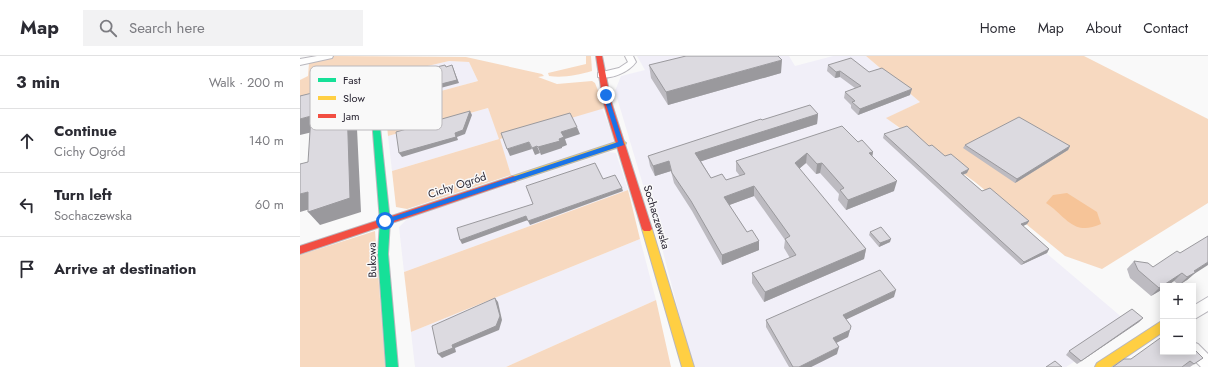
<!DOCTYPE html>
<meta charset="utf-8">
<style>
:root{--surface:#fff;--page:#f2f2f3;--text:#2b2b33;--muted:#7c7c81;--line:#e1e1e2}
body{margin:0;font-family:Jost,sans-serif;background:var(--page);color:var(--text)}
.controls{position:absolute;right:12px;bottom:12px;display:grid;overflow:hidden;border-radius:0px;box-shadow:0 2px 10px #0003}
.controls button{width:36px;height:36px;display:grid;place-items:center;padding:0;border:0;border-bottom:1px solid var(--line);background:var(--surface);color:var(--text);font:20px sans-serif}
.stop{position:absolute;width:12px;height:12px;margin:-9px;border:3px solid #1a73e8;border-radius:50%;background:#fff}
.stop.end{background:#1a73e8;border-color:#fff;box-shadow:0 1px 4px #0008}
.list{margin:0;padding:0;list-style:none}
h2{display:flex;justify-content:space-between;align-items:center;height:52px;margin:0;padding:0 16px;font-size:17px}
h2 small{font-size:13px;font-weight:400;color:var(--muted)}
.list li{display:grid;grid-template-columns:26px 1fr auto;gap:12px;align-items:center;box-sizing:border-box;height:64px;padding:0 16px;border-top:1px solid var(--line)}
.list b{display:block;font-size:15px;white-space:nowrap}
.list p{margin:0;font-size:13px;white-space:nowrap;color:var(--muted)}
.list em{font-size:13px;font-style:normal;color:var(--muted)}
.icon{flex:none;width:22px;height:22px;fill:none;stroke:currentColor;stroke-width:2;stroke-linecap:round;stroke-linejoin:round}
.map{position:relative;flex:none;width:908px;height:311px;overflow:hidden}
header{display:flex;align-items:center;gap:24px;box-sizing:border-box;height:56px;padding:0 20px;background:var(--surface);border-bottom:1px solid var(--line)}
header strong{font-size:19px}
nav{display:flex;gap:22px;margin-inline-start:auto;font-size:14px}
.search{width:280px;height:36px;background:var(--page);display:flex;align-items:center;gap:10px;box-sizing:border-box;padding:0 14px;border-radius:0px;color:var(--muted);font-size:15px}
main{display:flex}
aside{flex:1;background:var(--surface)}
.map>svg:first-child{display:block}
.built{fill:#f1eff8}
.green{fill:#f7d9c0}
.water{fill:#f6c498}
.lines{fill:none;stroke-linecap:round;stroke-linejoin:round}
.street-casing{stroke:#b9b7bd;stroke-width:2}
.fast-casing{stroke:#b9b7bd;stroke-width:2}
.slow-casing{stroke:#b9b7bd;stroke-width:2}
.jam-casing{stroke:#b9b7bd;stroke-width:2}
.street{fill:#fefefe;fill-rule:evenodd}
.fast{fill:#16e098;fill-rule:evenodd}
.slow{fill:#ffcf43;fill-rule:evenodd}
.jam{fill:#f24e42;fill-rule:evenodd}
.wall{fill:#bdbbc1}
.shaded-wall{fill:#9a999d}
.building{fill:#dcdae0;stroke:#9a999d}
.route{fill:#1a73e8}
.labels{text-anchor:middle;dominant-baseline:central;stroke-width:3;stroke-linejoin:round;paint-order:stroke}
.street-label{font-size:11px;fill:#292532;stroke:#f9f9f9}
.key{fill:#f9f9f9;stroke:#bbb9bd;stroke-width:1}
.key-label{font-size:11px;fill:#292532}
</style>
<header>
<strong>Map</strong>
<div class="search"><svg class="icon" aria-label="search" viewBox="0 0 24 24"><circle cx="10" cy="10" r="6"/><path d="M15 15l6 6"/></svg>Search here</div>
<nav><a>Home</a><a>Map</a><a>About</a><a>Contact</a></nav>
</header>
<main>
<aside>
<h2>3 min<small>Walk · 200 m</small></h2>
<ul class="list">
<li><svg class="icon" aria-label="ahead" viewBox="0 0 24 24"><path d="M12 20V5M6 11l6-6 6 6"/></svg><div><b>Continue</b><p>Cichy Ogród</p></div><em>140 m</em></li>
<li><svg class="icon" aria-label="left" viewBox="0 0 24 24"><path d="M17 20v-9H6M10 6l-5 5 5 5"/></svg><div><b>Turn left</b><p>Sochaczewska</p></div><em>60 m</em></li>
<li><svg class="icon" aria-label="arrive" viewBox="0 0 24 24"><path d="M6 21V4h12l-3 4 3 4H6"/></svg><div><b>Arrive at destination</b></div></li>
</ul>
</aside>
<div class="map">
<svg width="908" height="311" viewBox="0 0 908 311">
<rect width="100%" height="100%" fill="#f9f9f9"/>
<path class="built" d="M337 0H489L495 10 533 0H566L620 46 587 62 831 269 766 311H393L363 196 315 35 321 20 345 14Z
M149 5 169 6 178 25 85 50 81 21Z
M188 52 200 83 302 52 315 85 211 119 199 83 92 115 88 80Z
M309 96 316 97 328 134 104 216 99 171 108 162Z
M340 183 356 244 206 311H115L111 276Z"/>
<path class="green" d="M33 0 166 1 242 18 244 20 238 21 257 28 292 25 295 27 305 52 200 83 211 119 107 153 96 151 92 115 199 83 188 52 88 80 85 50 178 25 169 6 149 5 0 40V24L8 20 9 7Z
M286 0H291L292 15C277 19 264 22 249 20L248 17 286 8Z
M566 0H784L908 63V147L802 213 765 200 675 126 586 62 620 46Z
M328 134 340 183 111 276 104 216Z
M75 175 85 311H0V199Z
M356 244 371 311H206Z"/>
<path class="water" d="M767 137 797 156 801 168C773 181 766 160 746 147L753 139Z"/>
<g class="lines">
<g class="street-casing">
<path id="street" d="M17 0H33L32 2 0 9V3Z
M325 0H333L336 6C329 16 311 24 298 21V17L319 12 328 6Z
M908 241V255L893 264V250Z
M893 286 898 288 908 298V311H901L888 298 887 296H893Z"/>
</g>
<g class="fast-casing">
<path id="fast" d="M72 23 75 25 90 165 88 198 98 311H86L78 198 80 165 69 25Z"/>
</g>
<g class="slow-casing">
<path id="slow" d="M322 84 326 87 325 89 216 125 213 126 209 123 210 121Z
M347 169 350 171 352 173 394 311H382L342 173 344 171Z
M860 266H863V276L811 311H795L797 307Z"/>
</g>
<g class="jam-casing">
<path id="jam" d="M296 0H302L311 45 352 173 350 175H344L342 173 303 45Z
M213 120 216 121 217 123 216 125 0 198V190Z"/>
</g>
<use href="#street" class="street"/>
<use href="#fast" class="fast"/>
<use href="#slow" class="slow"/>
<use href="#jam" class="jam"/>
</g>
<path class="wall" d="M349 9 481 17 368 49 351 22Z
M528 9 569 16 610 39 558 59 551 52V49L544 42 545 36 555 32 540 21 535 22 527 15Z
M518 58 517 68 401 105 411 122 426 124 440 120 436 115V105L558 86 573 96 572 101 594 135 546 154 538 144 539 138 520 117 516 118 506 107 499 113 566 193 564 203 464 246 452 227V217L490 202 484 192 485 184 454 140 429 149 447 176 459 185V194L422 209 392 155 374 127 371 115 355 120 350 110 348 100Z
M584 78 629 90 645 100 667 117 663 119 682 135 729 165 727 168 723 170 749 193 747 197 721 209 583 82Z
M665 89 770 90 768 94 715 127 663 92Z
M570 176 590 186 579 191 569 179Z
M834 205 853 211 894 218 887 224 879 229 874 225 867 230H863V233L851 240 830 222 827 213Z
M594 241 546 263 550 274 548 281 536 287 537 298 511 311H489L466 271V264Z
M843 262 839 266 777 308 766 299 769 295Z
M903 302 890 311H813Z"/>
<path class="shaded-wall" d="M482 4 481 17 368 49 366 36Z
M152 9 159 27 100 43 97 39Z
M540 15V21L535 22 536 16Z
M46 18 55 31 61 156 20 169 8 156Z
M612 33 610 39 558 59 560 53Z
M170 55 172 59 165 78 157 81 158 84 102 101 99 97 155 77Z
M518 58 517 68 396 107 395 97Z
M11 60 21 74 0 79V63Z
M277 71 280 78 265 83 267 89 262 91V92L241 99 238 91 259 83 261 76Z
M229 86 232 93 210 100 207 93Z
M237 90 240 97 235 99 232 92Z
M770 90 768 94 715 127 717 123Z
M573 96 571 106 569 97Z
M507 97 506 107 494 117 495 107Z
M369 105 371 115 355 120 353 110Z
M522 107 520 117 516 118 517 108Z
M669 113 667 117 659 120 661 117Z
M597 125 594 135 546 154 548 144Z
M454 130V140L424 151V141Z
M322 132 323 135 230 169 228 165Z
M8 136 20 150 0 156V138Z
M226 160 228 164 162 188 160 184Z
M729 165 727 168 719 172 721 168Z
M591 183 590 186 579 191 580 187Z
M459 185V194L422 209V199Z
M566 193 564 203 464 246 465 236Z
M749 193 747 197 721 209 724 206Z
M908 206V209L894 218 887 224 879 229 894 215Z
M882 217 874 225 867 230H863V233L851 240 859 232Z
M596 234 594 241 541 266 543 259Z
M195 242 198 246 202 264 199 274 155 292 156 296 142 302 138 298 152 289Z
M843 262 839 266 777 308 781 305Z
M550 274 548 281 532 289 533 282Z
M539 291 537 298 511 311H499Z"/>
<path class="building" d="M386 0H478L482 4 366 36 349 9Z
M551 2 569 16 582 12 612 33 560 53 552 46 555 45 545 36 561 30 540 15 536 16 528 9Z
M145 9 146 11 152 9 157 24 97 39 95 21Z
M46 18 50 142 8 156V136L0 138V108L8 106 11 60 0 63V40L12 37 14 25Z
M510 49 518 58 395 97 411 122 422 118 426 124 445 118 436 105 542 70 558 86 562 84 573 96 569 97 597 125 548 144 540 134 544 132 522 107 517 108 507 97 495 107 566 193 465 236 452 217 496 199 485 183 490 180 454 130 424 141 447 176 452 174 459 185 422 199 391 145 372 117 369 105 353 110 348 100 461 63 462 64Z
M170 55 163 74 155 77 156 81 99 97 96 76Z
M270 57 277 71 261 76 264 81 259 83 260 85 238 91 237 90 232 92 229 86 207 93 201 77Z
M719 61 770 90 717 123 665 89Z
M607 70 629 90 632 89 645 100 651 98 669 113 661 117 682 135 690 132 729 165 721 168 749 193 724 206 584 78Z
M295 107 303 123 315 119 322 132 228 165 226 160 160 184 157 172 233 148 226 130Z
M581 171 591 183 580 187 570 176Z
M908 180V206L894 215 896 216 887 221 882 217 859 232 838 214 834 205 848 207 853 211 877 195 880 197Z
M580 214 596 234 543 259 551 270 550 274 533 282 539 291 499 311H493L466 264Z
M195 242 200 260 196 270 152 289 153 292 138 298 132 270Z
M832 253 843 262 781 305 769 295Z
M863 280V296H893V292L903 302 894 308 890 305 882 311H813L824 303H831Z
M755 305 762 311H746Z"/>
<path class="route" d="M306 37 308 39 324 89 87 167H83V164L318 86 303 39Z"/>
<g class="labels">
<g class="street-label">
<text transform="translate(157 129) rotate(-18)">Cichy Ogród</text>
<text transform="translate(357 161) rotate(73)">Sochaczewska</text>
<text transform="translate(72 204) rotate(-91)">Bukowa</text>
</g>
</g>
<rect x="10" y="10" width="132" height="64" rx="6" class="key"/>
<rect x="18" y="22" width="18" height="4" fill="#16e098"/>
<rect x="18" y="40" width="18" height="4" fill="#ffcf43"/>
<rect x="18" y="58" width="18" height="4" fill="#f24e42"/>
<g class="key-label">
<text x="43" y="28">Fast</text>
<text x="43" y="46">Slow</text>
<text x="43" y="64">Jam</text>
</g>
</svg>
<div class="controls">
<button>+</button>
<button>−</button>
</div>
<div class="stop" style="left:85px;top:165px"></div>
<div class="stop end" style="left:306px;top:39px"></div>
</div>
</main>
